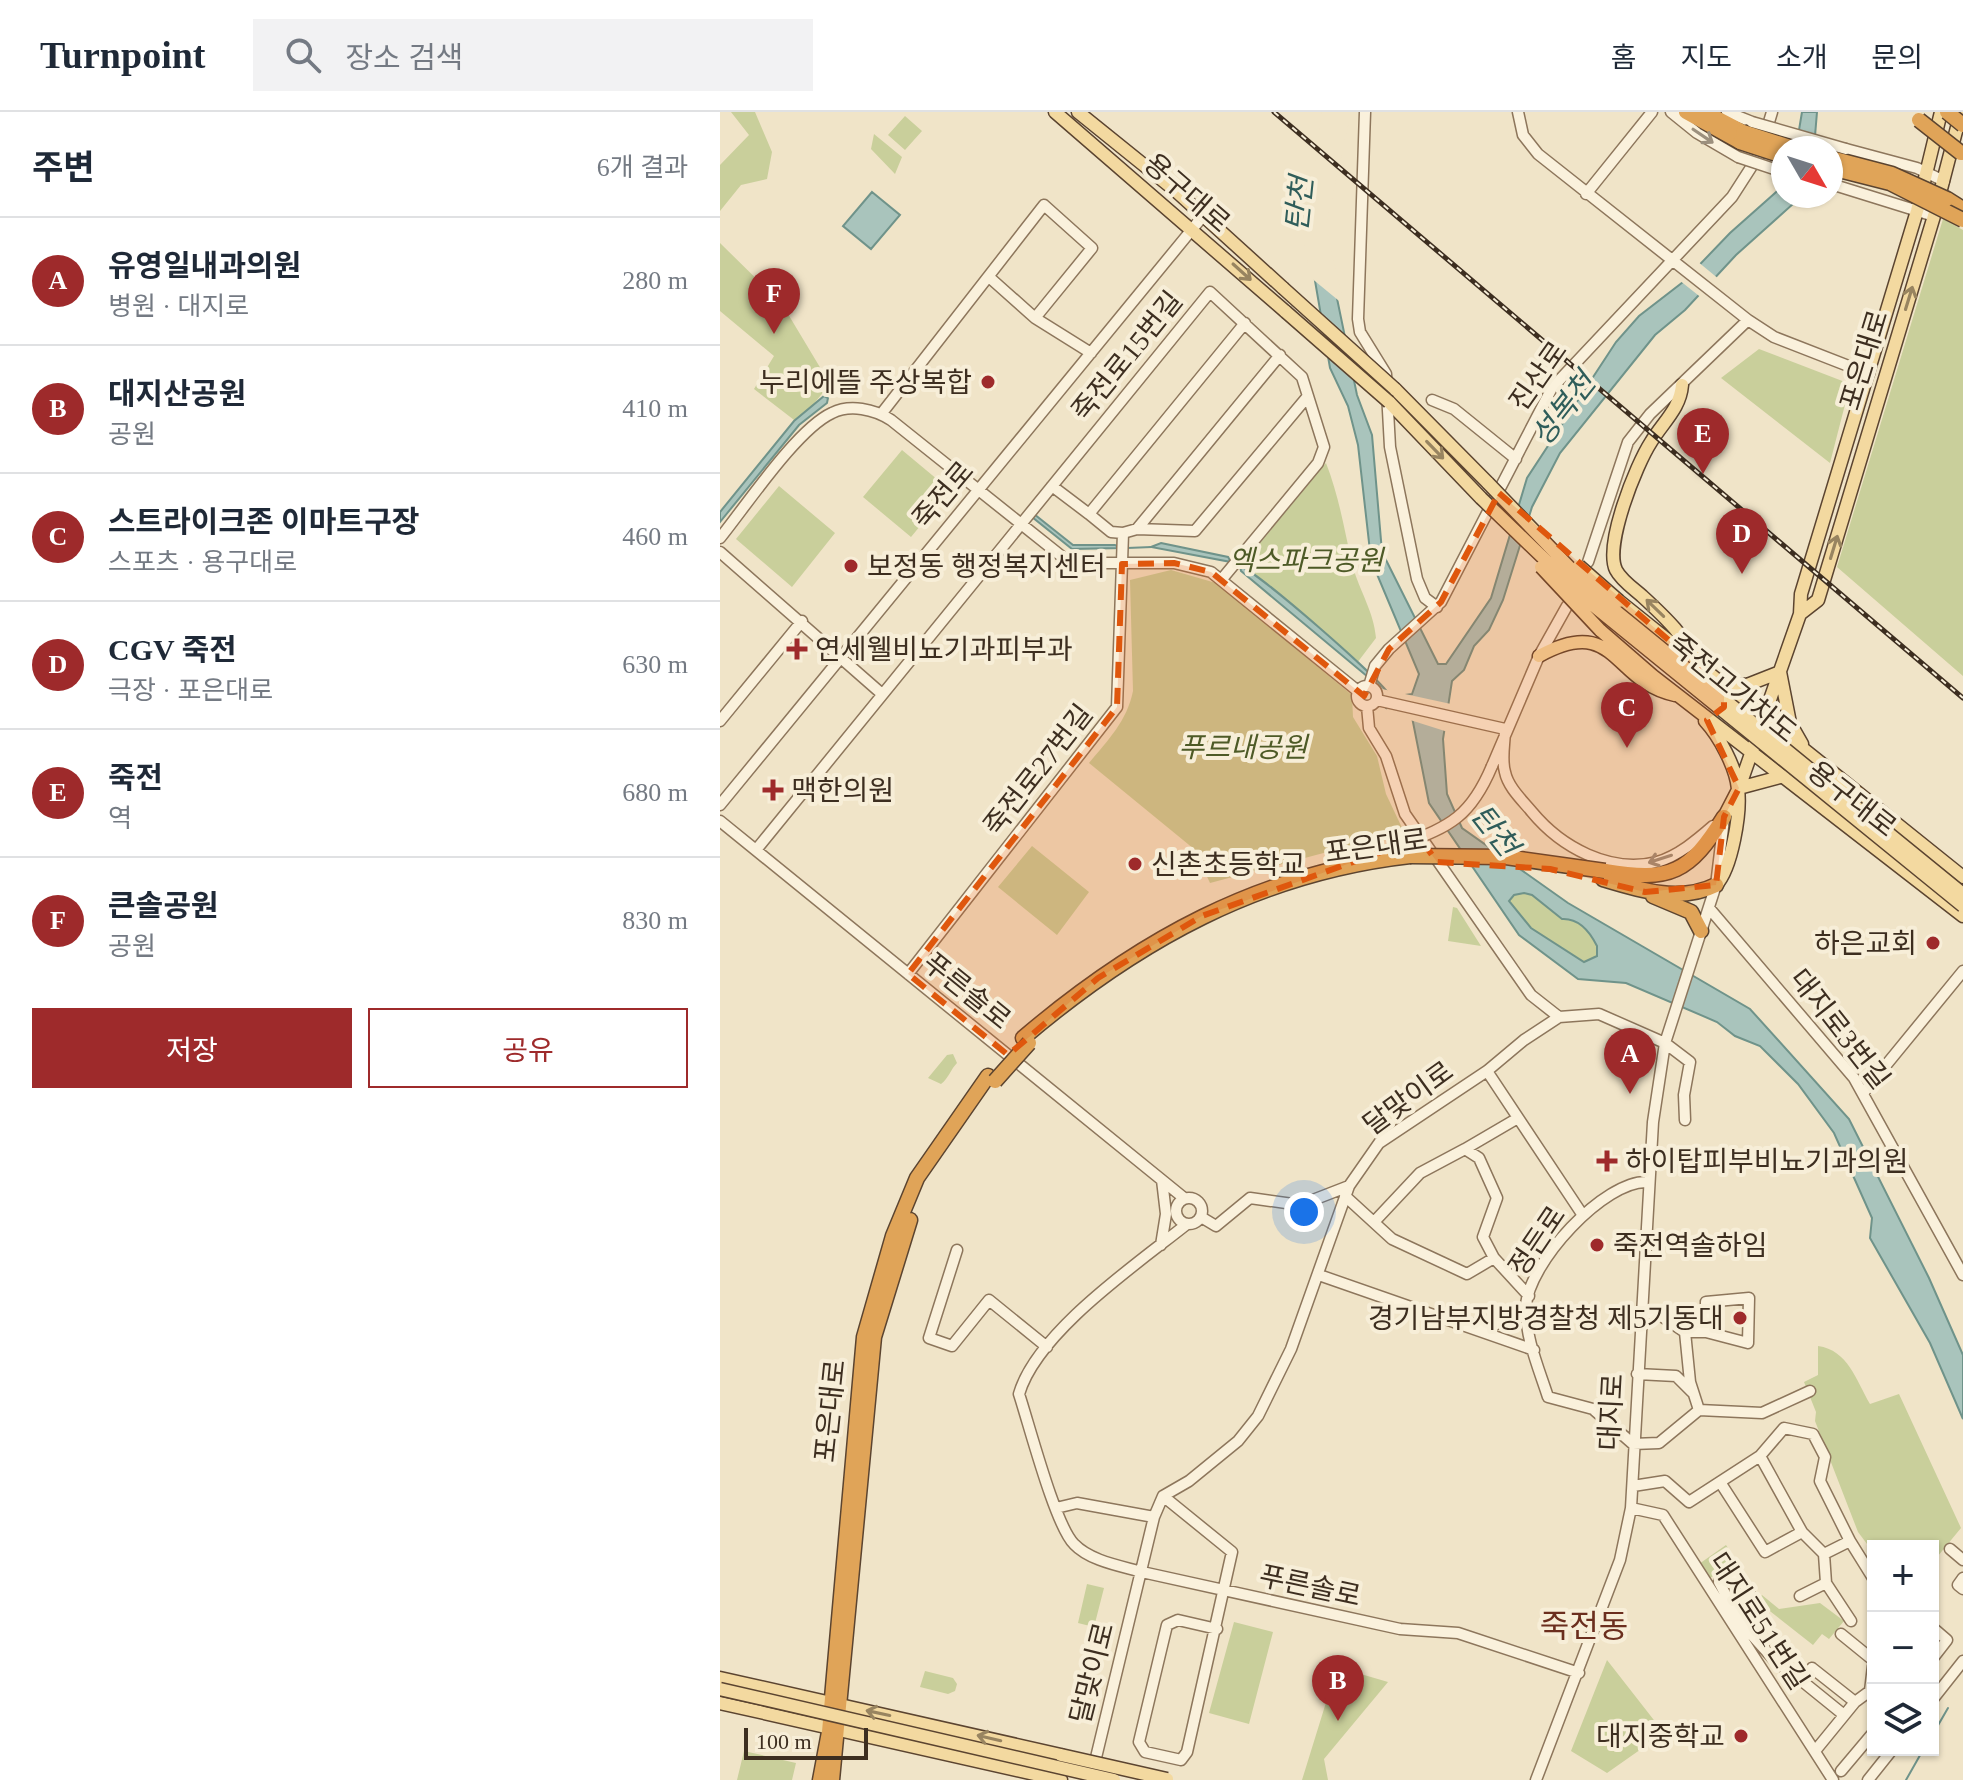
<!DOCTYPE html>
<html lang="ko">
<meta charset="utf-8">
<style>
:root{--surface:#fff;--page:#f2f2f3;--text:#1f2937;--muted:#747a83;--line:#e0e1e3;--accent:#9e2a2b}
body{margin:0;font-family:"Times New Roman","Noto Sans KR",serif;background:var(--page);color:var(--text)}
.controls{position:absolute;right:24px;bottom:24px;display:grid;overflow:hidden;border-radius:0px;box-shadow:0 2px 6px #0004}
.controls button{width:72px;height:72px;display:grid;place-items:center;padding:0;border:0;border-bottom:2px solid var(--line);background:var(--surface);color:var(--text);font:40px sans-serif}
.compass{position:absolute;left:1051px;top:24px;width:72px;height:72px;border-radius:50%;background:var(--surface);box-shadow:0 2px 6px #0004;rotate:129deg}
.scale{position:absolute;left:24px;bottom:20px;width:124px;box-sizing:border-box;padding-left:8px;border:4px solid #3d2e20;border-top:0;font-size:22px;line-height:28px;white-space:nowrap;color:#3d2e20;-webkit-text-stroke:6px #f7eed8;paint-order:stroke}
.you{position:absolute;left:584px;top:1100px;width:28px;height:28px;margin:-20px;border:6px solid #fff;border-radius:50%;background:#1a73e8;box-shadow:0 0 0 12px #1a73e833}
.badge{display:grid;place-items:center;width:52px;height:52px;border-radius:50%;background:var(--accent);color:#fff;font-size:26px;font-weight:700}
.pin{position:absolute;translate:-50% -66px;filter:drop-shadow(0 2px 4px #0008)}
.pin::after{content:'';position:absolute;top:42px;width:28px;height:24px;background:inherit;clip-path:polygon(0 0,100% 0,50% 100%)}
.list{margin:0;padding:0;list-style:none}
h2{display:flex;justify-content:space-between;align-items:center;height:104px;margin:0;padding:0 32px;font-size:34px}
h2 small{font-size:26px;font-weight:400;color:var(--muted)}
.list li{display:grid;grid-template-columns:52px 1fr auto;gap:24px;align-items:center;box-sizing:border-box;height:128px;padding:0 32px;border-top:2px solid var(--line)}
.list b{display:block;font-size:30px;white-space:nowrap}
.list p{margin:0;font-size:26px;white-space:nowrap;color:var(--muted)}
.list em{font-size:26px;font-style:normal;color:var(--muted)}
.actions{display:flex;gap:16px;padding:24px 32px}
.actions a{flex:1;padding:18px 0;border:2px solid var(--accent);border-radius:0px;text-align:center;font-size:28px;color:var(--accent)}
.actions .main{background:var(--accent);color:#fff}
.icon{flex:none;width:44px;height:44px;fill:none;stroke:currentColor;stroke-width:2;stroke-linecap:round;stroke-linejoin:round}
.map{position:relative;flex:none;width:1243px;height:1668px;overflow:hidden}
header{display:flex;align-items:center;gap:48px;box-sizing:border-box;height:112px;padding:0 40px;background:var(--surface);border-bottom:2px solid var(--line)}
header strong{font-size:38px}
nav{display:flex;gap:44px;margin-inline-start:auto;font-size:28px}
.search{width:560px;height:72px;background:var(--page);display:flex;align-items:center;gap:20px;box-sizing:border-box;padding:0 28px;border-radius:0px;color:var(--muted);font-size:30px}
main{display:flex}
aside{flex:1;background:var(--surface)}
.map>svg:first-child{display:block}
.green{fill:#c9cf9b}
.water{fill:#a9c4bc;stroke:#6f938a;stroke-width:2;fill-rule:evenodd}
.pier{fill:#f0e4c8}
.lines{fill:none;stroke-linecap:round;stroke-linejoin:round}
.stream{stroke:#6f938a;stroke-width:2}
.minor-casing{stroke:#8d765c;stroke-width:13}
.major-casing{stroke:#5b4430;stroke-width:15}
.highway-casing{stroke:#5b4430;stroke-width:17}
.minor{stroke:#faf1dc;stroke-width:10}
.major{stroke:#f3d9a0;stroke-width:12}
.highway{stroke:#e0a458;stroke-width:14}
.rail-casing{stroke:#3d2e20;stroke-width:5}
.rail{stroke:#f7eed8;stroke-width:2;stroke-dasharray:6;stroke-linecap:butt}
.minor-bridge-casing{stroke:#8d765c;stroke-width:13;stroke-linecap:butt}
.major-bridge-casing{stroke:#5b4430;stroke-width:15;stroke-linecap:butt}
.highway-bridge-casing{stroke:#5b4430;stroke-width:17;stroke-linecap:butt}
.minor-bridge{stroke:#faf1dc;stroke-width:10}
.major-bridge{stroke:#f3d9a0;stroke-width:12}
.highway-bridge{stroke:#e0a458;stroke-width:14}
.oneway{stroke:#9c907e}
.oneway2{stroke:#988460}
.marked{fill:#df570d;fill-opacity:0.2;stroke:#df570d;stroke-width:6;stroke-dasharray:16 10;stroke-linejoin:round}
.poi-dot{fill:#9e2a2b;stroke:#f7eed8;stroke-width:3}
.labels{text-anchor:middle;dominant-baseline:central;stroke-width:8;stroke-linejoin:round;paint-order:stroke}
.street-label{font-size:28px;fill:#3d2e20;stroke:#f7eed8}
.poi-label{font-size:28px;fill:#3d2e20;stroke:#f7eed8;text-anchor:start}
.park-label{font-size:28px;font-style:italic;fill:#4d5a26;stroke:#f7eed8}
.water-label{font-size:30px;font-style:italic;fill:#2f5d5a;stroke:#f7eed8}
.quarter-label{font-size:32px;fill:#6b2e1e;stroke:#f7eed8}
</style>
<header>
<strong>Turnpoint</strong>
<div class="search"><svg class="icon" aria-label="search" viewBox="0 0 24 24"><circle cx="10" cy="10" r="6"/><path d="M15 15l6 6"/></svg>장소 검색</div>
<nav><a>홈</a><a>지도</a><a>소개</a><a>문의</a></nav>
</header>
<main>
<aside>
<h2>주변<small>6개 결과</small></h2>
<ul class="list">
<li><span class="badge">A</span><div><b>유영일내과의원</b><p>병원 · 대지로</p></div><em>280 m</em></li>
<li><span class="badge">B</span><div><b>대지산공원</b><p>공원</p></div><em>410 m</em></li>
<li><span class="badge">C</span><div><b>스트라이크존 이마트구장</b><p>스포츠 · 용구대로</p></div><em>460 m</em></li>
<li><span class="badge">D</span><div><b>CGV 죽전</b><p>극장 · 포은대로</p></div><em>630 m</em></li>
<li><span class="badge">E</span><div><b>죽전</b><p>역</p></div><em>680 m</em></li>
<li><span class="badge">F</span><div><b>큰솔공원</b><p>공원</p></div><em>830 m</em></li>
</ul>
<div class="actions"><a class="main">저장</a><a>공유</a></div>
</aside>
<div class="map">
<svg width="1243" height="1668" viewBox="0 0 1243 1668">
<rect width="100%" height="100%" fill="#f0e4c8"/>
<path class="green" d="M11 0H35L52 40 47 67 21 73 0 99V53L29 23Z
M185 4 202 19 185 38 168 23Z
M154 22 182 45 175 62 151 37Z
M1223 107 1243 118V564L1117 455Z
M0 131 62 192 110 272 78 311 34 277 54 244 0 199Z
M1039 237 1125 270 1129 277 1110 351 1001 266Z
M182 338 230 378 191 425 143 385Z
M606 351C620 387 624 418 633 455 640 480 654 500 656 526L637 551 521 454Z
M59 374 115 421 72 475 16 427Z
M451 458 496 471 632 583 633 605 657 644 666 682 684 720 646 736 611 739 490 771 474 737 369 651C388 628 407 609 413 579L410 468Z
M312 734 369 780 337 823 278 775Z
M804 781 812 783 842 807C859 806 870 820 877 834V844L865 850 811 816 789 789 794 783Z
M733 795 737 796 761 834 728 829Z
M233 942 237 951C231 957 228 967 221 972L208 966 227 943Z
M1098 1234C1128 1238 1136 1268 1150 1292L1179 1282 1241 1416 1213 1450V1434H1153V1440L1138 1420 1095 1309 1096 1300 1084 1270 1098 1263Z
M1006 1433 1016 1448 989 1467 979 1452Z
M367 1472 384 1476 374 1515 358 1511Z
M1042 1483 1059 1497 1100 1491 1124 1509 1109 1527 1102 1522 1093 1533 1037 1489Z
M514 1510 553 1520 529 1612 489 1601Z
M887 1548 944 1621 887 1661 851 1639Z
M617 1555 668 1570 604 1647 608 1668H582Z
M205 1559 233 1566 237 1572 235 1579 228 1582 200 1575Z
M24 1639 76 1651 72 1668H17Z"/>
<path class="water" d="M1082 0H1097L1094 36H1076Z
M1063 74V84H1077L1073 92 1016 143 965 198 935 223 840 341 812 395 783 488 769 518 754 534 744 558 732 569 723 627 727 682 742 716 848 791 1030 897 1129 1007 1209 1166 1243 1243V1307L1210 1231 1150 1126 1152 1106 1114 1021 1078 972 1040 934 1015 924 997 910 906 871 858 867 799 823 709 691 692 605 666 596 660 575 521 459 520 454C538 460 661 567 671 585L692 582 699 562 651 448 638 333 628 294 610 256 588 128 602 114 637 283 652 323 662 440 718 552H726L771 486 807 366 896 230 919 204 963 170 1010 121ZM804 781 812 783 842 807C859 806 870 820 877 834V844L864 850 811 816 789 789 794 783Z
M152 80 180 103 151 137 123 114Z
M104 284 108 286 107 291 79 313 0 410V400L74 309Z
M314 402 353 433H395L400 436 352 437 312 405Z
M441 431 508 445 511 450 431 435Z"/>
<path class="pier" d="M602 0H631L606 114 624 193 590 165 584 128Z
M977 149 1000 168 983 187 959 168Z
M662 577 731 592 728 620 668 601Z"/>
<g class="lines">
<path class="stream" d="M407 436 432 435
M1213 1622 1228 1596
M1186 1668 1203 1638"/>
<g class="minor-casing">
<path id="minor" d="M645 0 638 207 640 220 666 262 670 335 697 467 705 486 717 495
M798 0 803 23 818 42 1028 208 1054 225 1149 262
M951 0 977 21 1018 45
M1007 0 1032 10
M1126 37 1197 56 1224 69
M1111 72 1214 104
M866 82 932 0
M269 165 315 206 371 241
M712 288 734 297 796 347
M162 301 324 93 372 136 315 206
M332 374 369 402
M417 417 475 419 588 284
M403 421 391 420 369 402 525 211
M0 426C26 394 77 317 112 301 130 292 154 297 171 308L350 451H454L491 460 639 580
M0 440 162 582
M868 450 908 330 930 302 1028 208
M637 584a10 10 0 1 1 20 0a10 10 0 1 1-20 0Z
M649 574 655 554 669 537 721 490 832 276 1012 85 1039 43 1052 0
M657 588 785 617
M647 594 649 616 666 644 685 702 811 883 839 905
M0 609 82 509
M785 617C785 630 781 647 785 660 788 675 802 688 812 700 841 735 890 762 937 750 958 744 977 728 993 714
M772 654 819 544 847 494
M0 693 483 104
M0 709 464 1086
M36 738 490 180 582 265 604 335 598 351 502 467
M648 747 683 732
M989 796 1134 966 1243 1163
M188 862 397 595 403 421 417 417 560 243
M767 959 862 1102
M1144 980 1243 859
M745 1037 798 1006
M625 1084 672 1127 747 1162 774 1146 809 1184
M456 1099a13 13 0 1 1 26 0a13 13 0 1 1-26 0Z
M481 1105 496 1114 530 1086 580 1093 629 1074
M654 1110 700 1061 745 1037 759 1046 777 1086 763 1125 774 1146
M467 1112C417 1152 317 1220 299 1282 309 1312 335 1413 354 1432 370 1449 401 1454 422 1460L680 1517 738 1521 859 1561
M441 1133 446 1102 442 1068
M237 1138 209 1226 232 1234 269 1188 327 1235
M599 1163 814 1238
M923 1201H937L965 1220 970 1270 979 1298 939 1331 913 1332 873 1297 828 1285C819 1257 805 1225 806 1195 807 1152 885 1067 928 1070
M752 1212 773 1214 805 1194
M965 1220H986L1028 1231 1029 1186 986 1190V1220
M917 1262 956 1264 972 1280
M979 1298 1042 1301 1090 1279
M1040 1344 1064 1316 1093 1322 1105 1345 1100 1369 1130 1429
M913 1374 945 1369 969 1390 1040 1344 1082 1420 1045 1440 1000 1370
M443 1384 512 1440 467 1640 461 1648 425 1640 419 1630 447 1513 458 1508 497 1517
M336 1396 357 1391 434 1405
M911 1396 943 1403 1113 1668
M1082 1420 1104 1442 1106 1471 1131 1509
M1230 1437 1243 1448
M1104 1442 1130 1429 1153 1466
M1243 1466 1238 1473 1243 1477
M1080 1484 1106 1471
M1014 1493 1030 1482 1016 1460 999 1470 1020 1510 1056 1550 1082 1569
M1213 1516 1227 1528 1213 1546
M1121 1522 1153 1548
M1150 1579 1153 1554
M1213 1587 1243 1549
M1124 1603 1082 1569 1092 1556 1135 1590
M1095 1639 1135 1590 1150 1579 1153 1582
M373 1658 434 1405 443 1384 469 1369 518 1329 538 1304 571 1237 629 1074 659 1031 767 959 804 928 839 905 879 902 945 931 970 950 964 983 965 1008
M1121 1659 1153 1621
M816 1668 900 1448 911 1396 933 1010 945 931 996 773 1004 707
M1148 1668 1172 1638"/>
</g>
<g class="major-casing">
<path id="major" d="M335 0 566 200
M358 0 456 79 563 176
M962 273C960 297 943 310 931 330 916 353 884 433 896 458 901 468 914 477 922 484 946 506 966 525 980 555
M675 277 768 371
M669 290 761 386
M899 489 1243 765
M1080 502 1098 488 1214 104 1241 0
M880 518 933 564 1243 804
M819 544C897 501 892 570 955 583
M1002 571 1027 573 1060 560 1070 611 1082 632
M985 609C999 624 1016 655 1018 677 1021 700 1012 756 996 773
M1019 676 1064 664
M1004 705 1019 676 1080 502 1081 482 1197 99 1221 0
M0 1566 341 1643
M0 1591 341 1668"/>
</g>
<g class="highway-casing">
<path id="highway" d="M966 0 1020 30
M985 0 1023 20
M1227 87 1243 97
M885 759C951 770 969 761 1004 705
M883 767C919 778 960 791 996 773
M933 784 971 800 981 819
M303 926C417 829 539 761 690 744
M100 1668 109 1620 144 1225 173 1124 197 1066 268 964
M112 1668 154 1225 190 1108"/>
</g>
<use href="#minor" class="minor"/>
<use href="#major" class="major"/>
<use href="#highway" class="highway"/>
<g class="rail-casing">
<path id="rail" d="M554 0 1243 586"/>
</g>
<use href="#rail" class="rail"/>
<g class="minor-bridge-casing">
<path id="minor-bridge" d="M1032 10 1126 37
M1018 45 1063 60
M683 732C731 714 751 704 772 654"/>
</g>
<g class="major-bridge-casing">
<path id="major-bridge" d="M563 176 675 277
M566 200 669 290
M768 371 876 483 1243 782
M761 386 869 490 1243 794
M859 454 899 489
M821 455 880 518
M0 1577 394 1668
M341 1643 447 1667"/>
</g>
<g class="highway-bridge-casing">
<path id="highway-bridge" d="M1227 0 1243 13
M1199 8 1241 41
M1023 20 1073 36
M1020 30 1063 44
M1111 46 1172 62 1227 87
M1111 56 1170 71 1243 108
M690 744 786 745 885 759
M275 969 309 931"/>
</g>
<use href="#minor-bridge" class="minor-bridge"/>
<use href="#major-bridge" class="major-bridge"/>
<use href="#highway-bridge" class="highway-bridge"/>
</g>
<defs><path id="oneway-shaft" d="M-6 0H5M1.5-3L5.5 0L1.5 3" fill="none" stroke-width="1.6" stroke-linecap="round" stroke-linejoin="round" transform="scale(2)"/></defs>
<g class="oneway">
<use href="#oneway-shaft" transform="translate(983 24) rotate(34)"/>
<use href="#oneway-shaft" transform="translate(940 747) rotate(162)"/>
</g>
<g class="oneway2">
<use href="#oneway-shaft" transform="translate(522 160) rotate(42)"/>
<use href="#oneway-shaft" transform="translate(1189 186) rotate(-73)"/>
<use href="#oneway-shaft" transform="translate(715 338) rotate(46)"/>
<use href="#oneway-shaft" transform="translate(1114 435) rotate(-73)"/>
<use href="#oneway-shaft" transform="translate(935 496) rotate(-136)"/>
<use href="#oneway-shaft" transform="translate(158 1601) rotate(-168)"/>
<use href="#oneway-shaft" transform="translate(269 1626) rotate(-167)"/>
</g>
<path class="marked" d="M779 381 1004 576V595L987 608 1019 676 1004 705 996 773 925 780 830 757 717 750 700 726 482 804 378 866 288 943 188 862 397 595 402 452 454 451 491 460 644 584 669 537 721 490Z"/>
<g class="poi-dot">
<circle cx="268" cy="270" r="8"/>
<circle cx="131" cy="454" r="8"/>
<path d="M73 525h8v8h8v8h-8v8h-8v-8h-8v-8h8z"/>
<path d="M49 666h8v8h8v8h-8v8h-8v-8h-8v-8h8z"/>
<circle cx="415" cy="752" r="8"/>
<circle cx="1213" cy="831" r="8"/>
<path d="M883 1037h8v8h8v8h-8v8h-8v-8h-8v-8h8z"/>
<circle cx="877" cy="1133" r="8"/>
<circle cx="1020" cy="1206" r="8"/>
<circle cx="1021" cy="1624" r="8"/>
</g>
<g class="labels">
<g class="street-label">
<text transform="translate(467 81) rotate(41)">용구대로</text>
<text transform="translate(407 244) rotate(-51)">죽전로15번길</text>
<text transform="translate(1144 248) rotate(-73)">포은대로</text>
<text transform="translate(818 264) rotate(-55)">진산로</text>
<text transform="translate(223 383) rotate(-50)">죽전로</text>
<text transform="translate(1013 576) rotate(39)">죽전고가차도</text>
<text transform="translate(318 658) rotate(-52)">죽전로27번길</text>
<text transform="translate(1132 687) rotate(38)">용구대로</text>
<text transform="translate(656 734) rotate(-8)">포은대로</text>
<text transform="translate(247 879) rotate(39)">푸른솔로</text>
<text transform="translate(1120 917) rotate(52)">대지로3번길</text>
<text transform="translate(688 986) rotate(-36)">달맞이로</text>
<text transform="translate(817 1129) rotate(-56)">정든로</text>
<text transform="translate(110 1299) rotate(-84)">포은대로</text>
<text transform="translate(891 1300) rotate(-87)">대지로</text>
<text transform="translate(590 1474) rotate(12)">푸른솔로</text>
<text transform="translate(1039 1509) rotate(57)">대지로51번길</text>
<text transform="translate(372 1561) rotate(-76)">달맞이로</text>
</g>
<g class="poi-label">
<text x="252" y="270" text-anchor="end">누리에뜰 주상복합</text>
<text x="147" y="454">보정동 행정복지센터</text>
<text x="95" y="537">연세웰비뇨기과피부과</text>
<text x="71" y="678">맥한의원</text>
<text x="431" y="752">신촌초등학교</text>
<text x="1197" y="831" text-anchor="end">하은교회</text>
<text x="905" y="1049">하이탑피부비뇨기과의원</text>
<text x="893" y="1133">죽전역솔하임</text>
<text x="1004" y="1206" text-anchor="end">경기남부지방경찰청 제5기동대</text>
<text x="1005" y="1624" text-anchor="end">대지중학교</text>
</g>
<g class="park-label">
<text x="586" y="448">엑스파크공원</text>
<text x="523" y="635">푸르내공원</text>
</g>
<g class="water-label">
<text transform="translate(579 92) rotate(-84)">탄천</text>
<text transform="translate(843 297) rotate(-52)">성복천</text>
<text transform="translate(775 718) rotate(52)">탄천</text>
</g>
<g class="quarter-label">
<text x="864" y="1514">죽전동</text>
</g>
</g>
</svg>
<div class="controls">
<button>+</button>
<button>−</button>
<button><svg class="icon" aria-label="layers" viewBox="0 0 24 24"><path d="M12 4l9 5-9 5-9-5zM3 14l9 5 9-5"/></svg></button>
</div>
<svg class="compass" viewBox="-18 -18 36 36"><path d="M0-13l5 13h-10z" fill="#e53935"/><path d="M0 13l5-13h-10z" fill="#747a83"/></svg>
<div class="scale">100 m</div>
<div class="you"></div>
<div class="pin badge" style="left:910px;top:982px">A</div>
<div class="pin badge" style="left:618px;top:1609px">B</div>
<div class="pin badge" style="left:907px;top:636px">C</div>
<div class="pin badge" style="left:1022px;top:462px">D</div>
<div class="pin badge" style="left:983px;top:362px">E</div>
<div class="pin badge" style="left:54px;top:222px">F</div>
</div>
</main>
